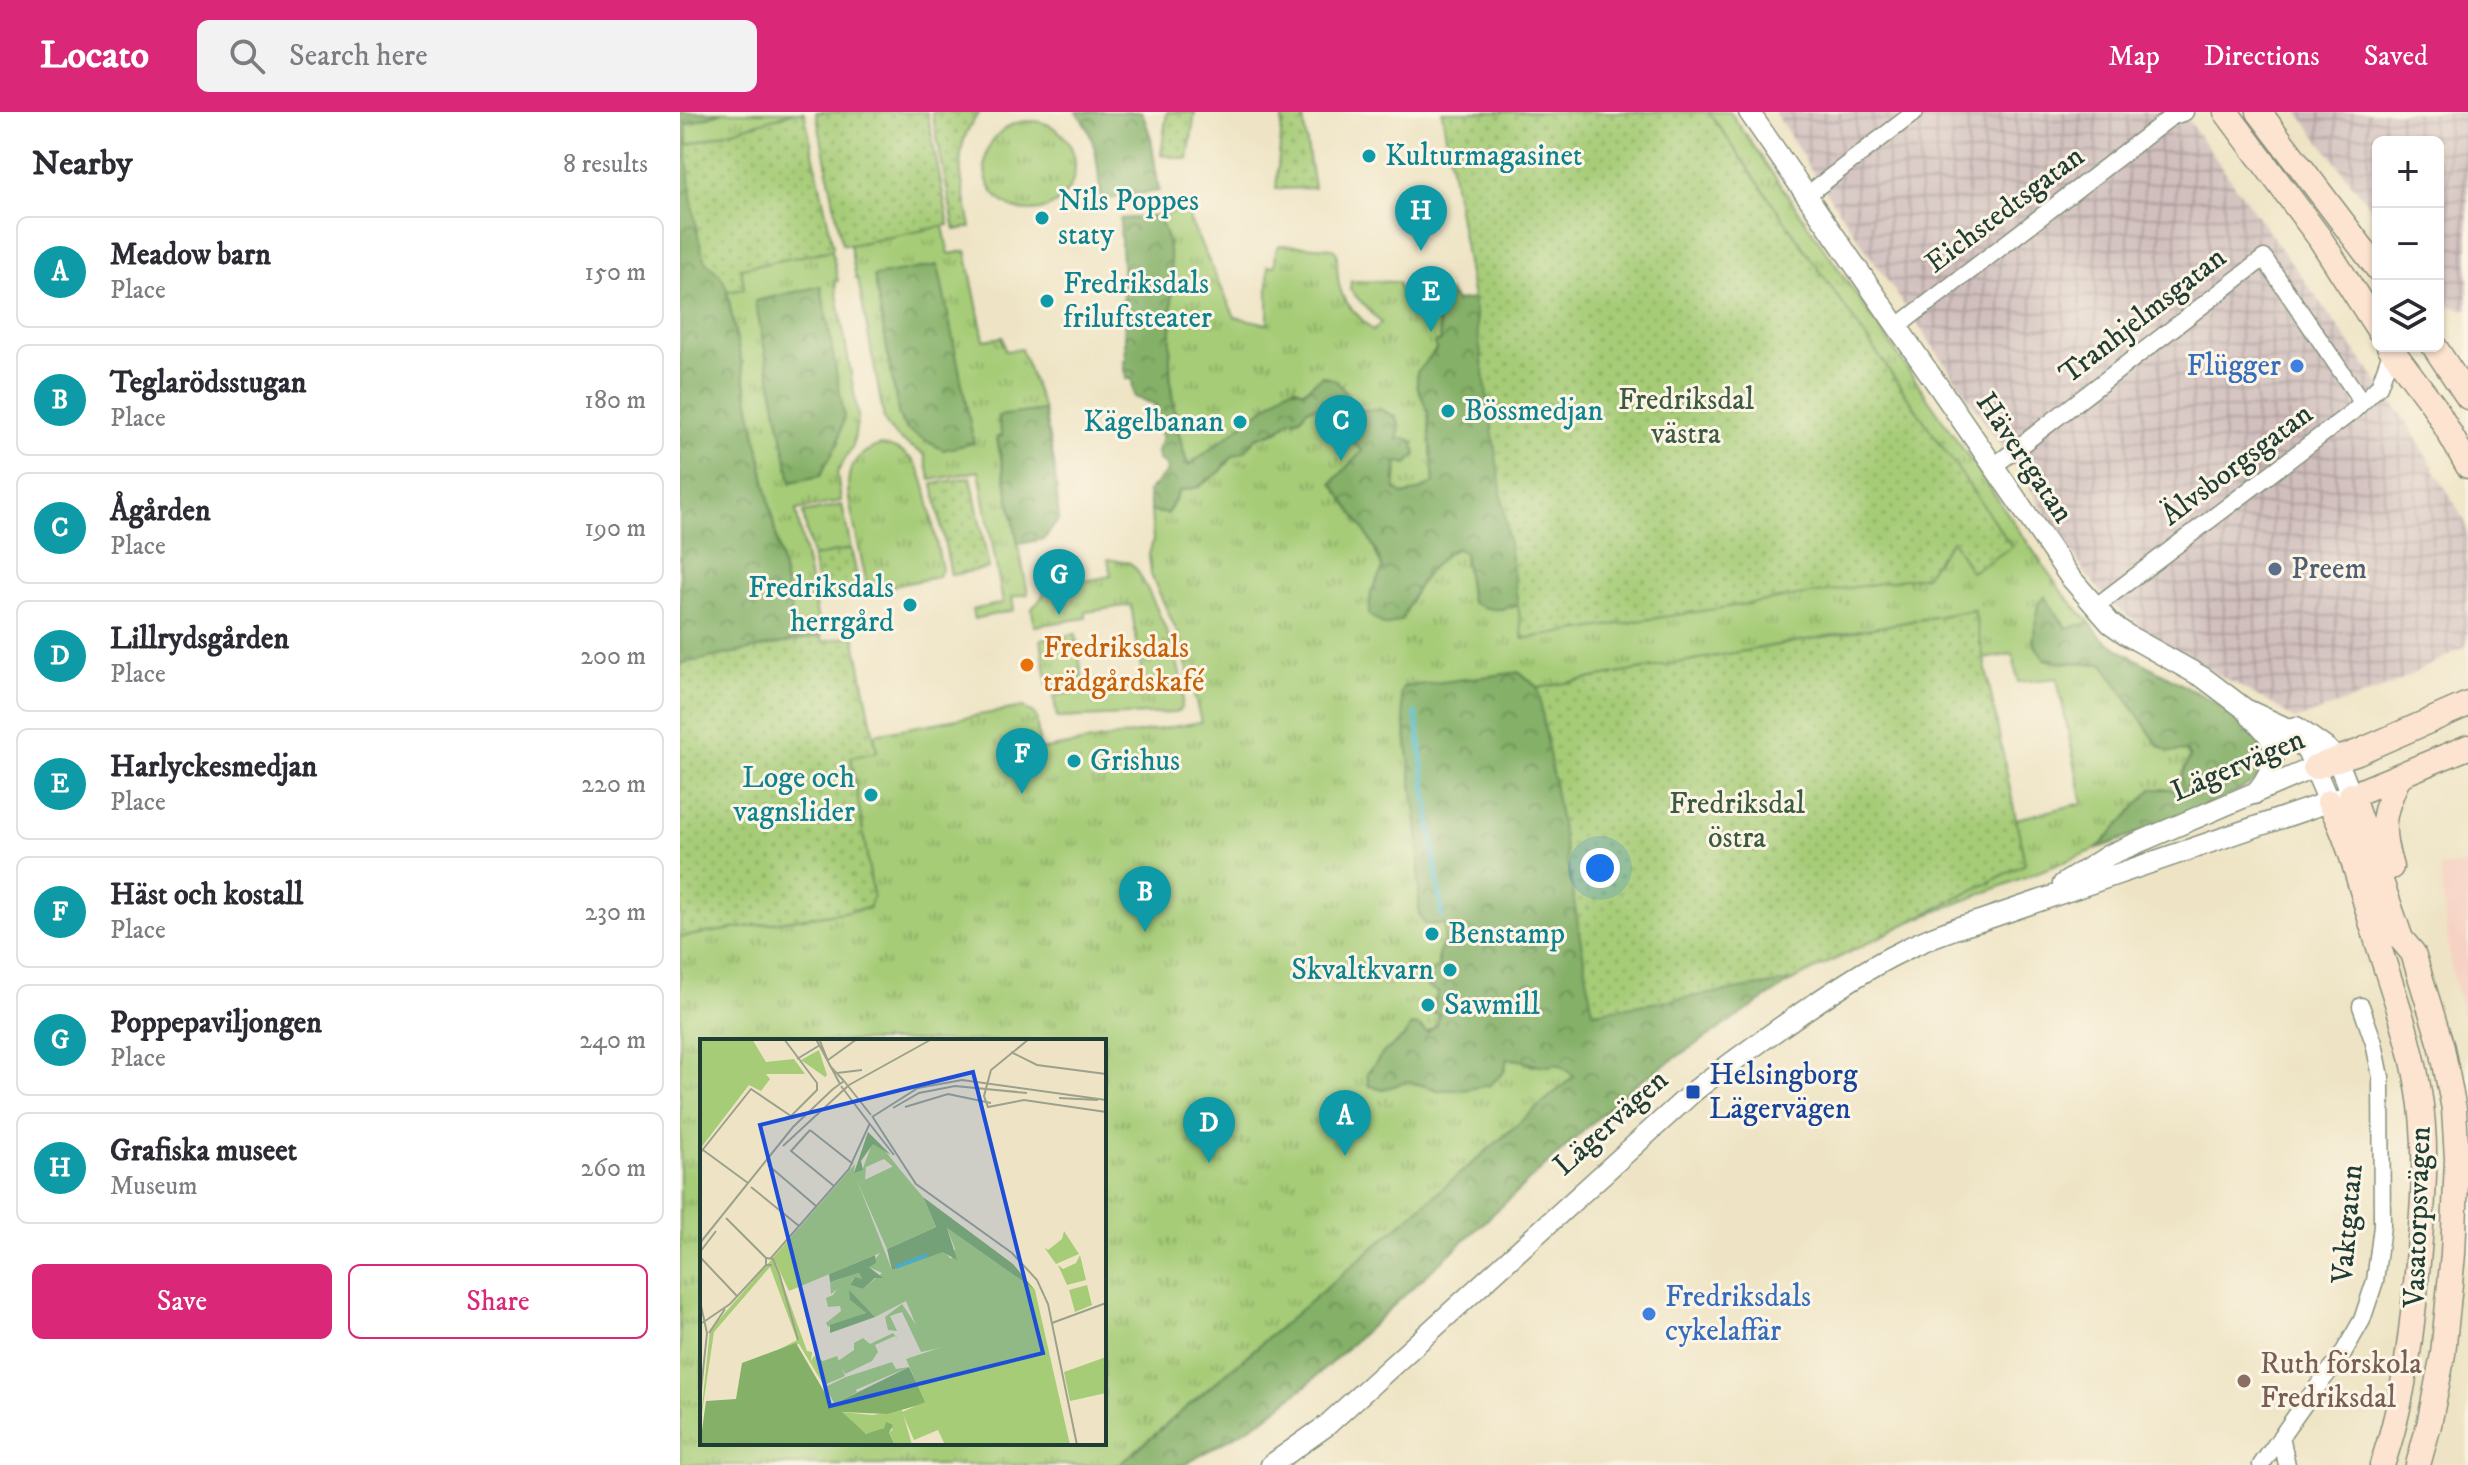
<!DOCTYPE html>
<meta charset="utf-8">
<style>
:root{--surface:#fff;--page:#f2f2f3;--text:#2b2b33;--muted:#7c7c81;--line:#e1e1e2;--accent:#db2777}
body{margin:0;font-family:"IM FELL DW Pica",serif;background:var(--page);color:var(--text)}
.controls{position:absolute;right:24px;top:24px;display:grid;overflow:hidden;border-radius:12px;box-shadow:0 2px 6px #0004}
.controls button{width:72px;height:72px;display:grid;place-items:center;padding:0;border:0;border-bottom:2px solid var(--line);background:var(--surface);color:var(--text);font:40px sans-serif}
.you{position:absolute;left:920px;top:756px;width:28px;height:28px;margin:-20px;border:6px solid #fff;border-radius:50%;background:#1a73e8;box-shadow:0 0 0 12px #1a73e833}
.badge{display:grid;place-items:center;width:52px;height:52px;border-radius:50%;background:var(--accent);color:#fff;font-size:26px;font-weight:700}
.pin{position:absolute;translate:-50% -66px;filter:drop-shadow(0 2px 4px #0008)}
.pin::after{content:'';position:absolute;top:42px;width:28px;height:24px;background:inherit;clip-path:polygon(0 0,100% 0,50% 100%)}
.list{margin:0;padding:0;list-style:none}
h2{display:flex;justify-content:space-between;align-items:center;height:104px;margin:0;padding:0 32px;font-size:34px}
h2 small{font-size:26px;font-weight:400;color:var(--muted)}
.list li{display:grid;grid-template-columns:52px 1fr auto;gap:24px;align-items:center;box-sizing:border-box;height:112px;margin:0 16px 16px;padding:0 16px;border:2px solid var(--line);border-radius:12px}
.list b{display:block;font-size:30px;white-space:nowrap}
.list p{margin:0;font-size:26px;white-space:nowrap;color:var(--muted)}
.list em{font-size:26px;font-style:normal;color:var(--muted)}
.actions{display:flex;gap:16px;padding:24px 32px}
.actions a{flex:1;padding:18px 0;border:2px solid var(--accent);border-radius:12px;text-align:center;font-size:28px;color:var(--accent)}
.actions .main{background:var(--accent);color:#fff}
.icon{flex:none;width:44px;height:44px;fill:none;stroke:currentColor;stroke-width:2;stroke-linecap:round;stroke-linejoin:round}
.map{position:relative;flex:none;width:1788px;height:1353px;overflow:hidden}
header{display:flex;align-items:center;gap:48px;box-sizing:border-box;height:112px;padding:0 40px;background:var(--accent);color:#fff}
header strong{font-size:38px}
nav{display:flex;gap:44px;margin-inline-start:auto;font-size:28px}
.search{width:560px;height:72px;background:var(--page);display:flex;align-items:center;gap:20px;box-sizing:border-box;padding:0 28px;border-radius:12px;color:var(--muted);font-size:30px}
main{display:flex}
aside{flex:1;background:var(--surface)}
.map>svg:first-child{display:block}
.built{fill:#f6d2c4}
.industrial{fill:url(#industrial-grid)}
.grass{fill:url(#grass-tufts);stroke:#628456;stroke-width:2;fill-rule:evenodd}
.forest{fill:url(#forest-crowns);stroke:#52764e;stroke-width:2}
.park{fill:url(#park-dots);stroke:#628456;stroke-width:2}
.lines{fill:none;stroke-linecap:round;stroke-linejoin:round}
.stream{stroke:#50bcca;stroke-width:5}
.minor-casing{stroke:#86907c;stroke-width:19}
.tertiary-casing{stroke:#86907c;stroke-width:23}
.secondary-casing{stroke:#86907c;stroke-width:27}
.minor{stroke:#fff;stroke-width:16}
.tertiary{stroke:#fff;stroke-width:20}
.secondary{stroke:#fde4d1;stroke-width:24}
.culture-dot{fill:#0f9aa8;stroke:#fcf5e5;stroke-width:3}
.shop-dot{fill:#3f7fe0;stroke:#fcf5e5;stroke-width:3}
.service-dot{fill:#5c6f8a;stroke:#fcf5e5;stroke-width:3}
.food-dot{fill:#e8710a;stroke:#fcf5e5;stroke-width:3}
.transit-dot{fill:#1a4fb4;stroke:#fcf5e5;stroke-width:3}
.education-dot{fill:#8d6e63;stroke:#fcf5e5;stroke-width:3}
.labels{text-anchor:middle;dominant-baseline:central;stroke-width:6;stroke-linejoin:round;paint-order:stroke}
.culture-label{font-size:30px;fill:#0d838f;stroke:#fcf5e5;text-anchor:start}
.street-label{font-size:30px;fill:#1f3d34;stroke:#fcf5e5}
.shop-label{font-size:30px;fill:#366cbe;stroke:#fcf5e5;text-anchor:end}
.park-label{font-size:30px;fill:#3a5a41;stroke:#fcf5e5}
.service-label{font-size:30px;fill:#4e5e75;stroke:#fcf5e5;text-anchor:start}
.food-label{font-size:30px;fill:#c56008;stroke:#fcf5e5;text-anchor:start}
.transit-label{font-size:30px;fill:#164399;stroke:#fcf5e5;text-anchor:start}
.education-label{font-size:30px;fill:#785e54;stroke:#fcf5e5;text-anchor:start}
.inset-river{fill:none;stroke:#50bcca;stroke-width:4}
.inset-road{fill:none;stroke:#9ba18b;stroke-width:2}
.view{fill:#1d4ed8;fill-opacity:0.15;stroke:#1d4ed8;stroke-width:4}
.inset-edge{fill:none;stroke:#1f3d34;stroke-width:4}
</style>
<header>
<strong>Locato</strong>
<div class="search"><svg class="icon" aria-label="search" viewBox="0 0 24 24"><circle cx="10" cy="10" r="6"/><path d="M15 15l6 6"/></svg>Search here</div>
<nav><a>Map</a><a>Directions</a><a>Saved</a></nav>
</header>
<main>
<aside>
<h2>Nearby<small>8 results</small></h2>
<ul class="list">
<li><span class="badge" style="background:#0f9aa8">A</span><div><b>Meadow barn</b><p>Place</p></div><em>150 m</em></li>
<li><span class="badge" style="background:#0f9aa8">B</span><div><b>Teglarödsstugan</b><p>Place</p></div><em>180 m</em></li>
<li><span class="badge" style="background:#0f9aa8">C</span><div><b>Ågården</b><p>Place</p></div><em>190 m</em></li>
<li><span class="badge" style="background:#0f9aa8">D</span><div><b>Lillrydsgården</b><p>Place</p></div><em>200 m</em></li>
<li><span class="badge" style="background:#0f9aa8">E</span><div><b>Harlyckesmedjan</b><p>Place</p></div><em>220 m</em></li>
<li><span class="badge" style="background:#0f9aa8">F</span><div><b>Häst och kostall</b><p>Place</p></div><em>230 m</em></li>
<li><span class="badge" style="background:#0f9aa8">G</span><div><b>Poppepaviljongen</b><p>Place</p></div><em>240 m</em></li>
<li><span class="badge" style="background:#0f9aa8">H</span><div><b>Grafiska museet</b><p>Museum</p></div><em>260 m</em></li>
</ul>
<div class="actions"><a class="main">Save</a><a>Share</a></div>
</aside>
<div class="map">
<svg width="1788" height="1353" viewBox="0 0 1788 1353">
<defs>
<pattern id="industrial-grid" width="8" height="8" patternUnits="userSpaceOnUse" patternTransform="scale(2)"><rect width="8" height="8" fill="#d1bfbe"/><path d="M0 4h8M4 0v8" fill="none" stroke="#a99c9b"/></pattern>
<pattern id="grass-tufts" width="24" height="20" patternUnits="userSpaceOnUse" patternTransform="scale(2)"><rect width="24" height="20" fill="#a6cc77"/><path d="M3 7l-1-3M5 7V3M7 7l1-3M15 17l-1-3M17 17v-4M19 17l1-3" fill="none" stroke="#87a762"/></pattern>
<pattern id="forest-crowns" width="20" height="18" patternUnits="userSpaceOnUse" patternTransform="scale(2)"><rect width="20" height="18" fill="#84b068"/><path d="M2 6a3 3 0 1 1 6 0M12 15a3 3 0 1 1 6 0" fill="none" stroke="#6b9056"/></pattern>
<pattern id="park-dots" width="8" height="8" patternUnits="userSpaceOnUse" patternTransform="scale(2)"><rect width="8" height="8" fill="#a6cc77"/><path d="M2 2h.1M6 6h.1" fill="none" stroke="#87a762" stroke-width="1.8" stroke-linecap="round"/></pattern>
</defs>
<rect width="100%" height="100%" fill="#fcf5e5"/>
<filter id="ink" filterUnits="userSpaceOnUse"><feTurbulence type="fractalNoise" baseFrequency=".0125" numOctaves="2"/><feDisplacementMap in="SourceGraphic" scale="16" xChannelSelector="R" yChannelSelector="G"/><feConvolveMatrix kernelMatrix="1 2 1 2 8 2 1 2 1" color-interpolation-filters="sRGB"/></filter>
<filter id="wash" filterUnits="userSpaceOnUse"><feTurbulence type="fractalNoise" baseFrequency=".006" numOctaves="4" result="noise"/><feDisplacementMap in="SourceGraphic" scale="32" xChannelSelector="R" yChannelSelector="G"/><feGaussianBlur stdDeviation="1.8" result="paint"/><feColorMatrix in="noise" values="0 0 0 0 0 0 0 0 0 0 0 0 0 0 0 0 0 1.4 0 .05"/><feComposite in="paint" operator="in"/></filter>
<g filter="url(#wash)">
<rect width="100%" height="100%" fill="#eee4c5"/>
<path class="built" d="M1788 752V923L1770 852 1760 755Z"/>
<path class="industrial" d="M1095 0H1502L1726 309 1787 413 1788 533 1710 574 1615 608 1594 593 1487 535 1431 491 1406 462 1335 353 1135 64Z
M1618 0H1788V198L1768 194 1758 188V30H1698V106Z"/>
<path class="grass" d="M43 0H115L7 33 6 12Z
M1029 0H1050L1381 479 1410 511 1387 516 1365 485 1353 530 1364 547 1379 550 1423 552 1479 634 1489 640 1506 639 1510 646 1502 662V683L1472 677 1417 737 1232 809 1345 752 1336 707 1403 691 1377 566 1338 570 1333 542 1303 547 1294 498 858 576 840 560 721 581 739 727V802L764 812V830L758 843V880L751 900 759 902 757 913 747 921 739 914 704 940 703 978 728 968 758 978 824 960 827 947 841 946 851 954 877 952 895 964 439 1353H0V825L189 796 193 783 171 645 197 640 194 622 343 595 356 604 360 638 521 610 499 524 471 463 469 443 473 428 471 399 488 402 499 379 518 375 540 360 553 344 565 339 576 326 599 318 610 308 620 306 627 297 641 294 654 297 668 283 655 268 642 264 624 279 614 275 508 354C498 322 490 285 490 251 490 203 500 147 478 104L508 97 510 109 555 205 588 212V154H595L596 138 600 133 653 136 657 141C656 185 663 188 693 219L701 211 670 178 671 169 718 170 721 187 745 183V193L749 200 746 208 758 207 761 230 749 247 737 273 748 300 754 371 738 379 724 383 715 377 718 349 727 352 735 343 733 329 717 328 682 339 664 389 685 416 703 457 691 480 722 508C734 478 748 453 776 436L784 441 791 490 830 496 839 493 843 527 1272 428 1331 435ZM22 929H424V1331H22Z
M305 54a45 45 0 1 1 90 0a45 45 0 1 1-90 0Z
M263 114 269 142 286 139 304 228 323 225 325 239 341 237 364 298 318 304 322 324 317 326 348 482 332 485 334 498 294 507 292 498 323 491 299 359 251 368 244 342C227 332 212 326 204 307L178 167H176L170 133ZM257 153 293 330 263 338Z
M152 138 158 169 155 170 178 304 173 334 157 361 161 389 116 398 141 524 117 528 47 180 64 177 60 156Z
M201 333C241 339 244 368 251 402 254 421 258 439 262 458L257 465 193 478 187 473C183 455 179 436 175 417 168 382 156 347 201 333Z
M162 393 171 437 132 445 123 401Z
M428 447 450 451 457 458C473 486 513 568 500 598L494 601 377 606 374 584 463 569 451 493 406 500V506L354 514 352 496C367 484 365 472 375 457L378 474 431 464Z
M396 522 403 571 368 576 361 527Z"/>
<path class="forest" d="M0 0H43L6 12 7 38 25 148 44 165 117 528 0 552Z
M396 0H462L471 26 479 79 421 88C418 57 418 24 396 0Z
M478 104C500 147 490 203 490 250 490 285 497 321 508 354L596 287C606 276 610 274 624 279L642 264 655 268 668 283 665 296 654 297 641 294 627 297 620 306 610 308 599 318 576 326 565 339 553 344 540 360 518 375 499 379 487 402 471 399 468 380 487 360 486 353 478 347 477 339 482 326C476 315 480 304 474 292L454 285 452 267H446L444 249 446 247 440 107Z
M258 153 294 331 263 338 226 317 219 305 194 164Z
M141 174 164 304 158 331 140 364 111 370 75 189Z
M769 180 776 189 793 187 839 493C822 499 806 499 791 490L784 441 776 436C748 453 734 478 722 508L706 514 689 503 691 480 703 457C690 421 673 402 652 371L682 339 670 327V309L683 298 700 297 715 305 720 316 717 328 724 326 733 329 736 343 727 352 718 349 715 364V377L724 383 738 379 754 371 748 300 737 273V260L756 238 755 231 761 229 758 207 746 209 749 200 745 193V183Z
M364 298 374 352 379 407 364 427 338 432 317 325 322 324 318 304Z
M1365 485 1386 516 1410 511 1422 526 1443 540 1561 605 1584 634V650L1576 668 1563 676 1541 688 1417 737 1472 677H1490L1501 682 1502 662 1510 645 1506 639 1489 640 1479 634 1423 552 1379 550 1364 547 1353 530 1358 491Z
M840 560 858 576 913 900 1112 869 951 975 628 1272 582 1308 504 1353H439L894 964 878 952C852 959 850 946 827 947L824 960 810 973 782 978H758L728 969 703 978 689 974 687 962 704 940 723 926 731 913 739 914 747 921 757 913 759 902 751 900 758 880 747 875 749 860 759 855 758 843 764 830V812H744L739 802V727L721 581 723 575Z"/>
<path class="park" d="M115 0H124L128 17 153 134 152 138 61 156 64 177 47 180C42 156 31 161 24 145 15 121 7 59 7 33Z
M136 0H247L269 113 170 133 162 132Z
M252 0H300C268 37 283 72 291 115L275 118Z
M487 0H515L508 47 481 43Z
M603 0H622L634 76 596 77Z
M762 0H1029L1332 435 1291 460 1272 428 1245 464 843 527 793 187Z
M291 365 309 456 271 463 253 372Z
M171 437 181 482 141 489 132 445Z
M1294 498 1345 752 1112 869 913 900 858 576Z
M174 523 197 640 171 645 193 783 189 796 0 825V552L141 524 143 530Z"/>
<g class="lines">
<path class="stream" d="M736 601 762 804"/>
</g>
</g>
<g filter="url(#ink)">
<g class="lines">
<g class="minor-casing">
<path id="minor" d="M1127 83 1235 0
M1218 214 1491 5 1505 0
M1314 354 1584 146 1682 290
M1415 495 1672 300 1699 274 1712 238
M1601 1324 1607 1353
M1581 1353 1627 1288 1662 1243 1682 1208 1695 1169 1702 1114 1701 965 1694 931 1681 894"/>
</g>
<g class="tertiary-casing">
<path id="tertiary" d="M1069 0 1390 465 1430 511 1447 523 1524 566 1565 597 1602 614 1627 639 1649 690
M1570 603C1576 610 1587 619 1591 628 1599 646 1587 669 1574 682
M1616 615 1647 637 1657 647 1671 683
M1383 772 1429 743 1635 655
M591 1353 646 1314 1013 980C1050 951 1088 924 1127 897 1181 860 1235 826 1300 809L1663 685"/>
</g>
<g class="secondary-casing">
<path id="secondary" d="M1546 0 1639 125 1698 217
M1579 0 1698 157
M1709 234 1754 294 1788 354
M1754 234 1788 285
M1635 655 1678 640 1788 592
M1684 678 1788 635
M1671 683 1721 827 1733 841 1762 936 1774 997 1777 1047 1773 1142 1763 1242 1749 1313 1738 1353
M1649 690C1670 728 1680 774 1693 816 1709 868 1729 920 1738 974 1748 1028 1744 1083 1739 1138 1733 1210 1726 1284 1702 1353
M1711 755C1699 716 1702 701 1719 665"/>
</g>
<use href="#minor" class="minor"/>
<use href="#tertiary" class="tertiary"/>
<use href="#secondary" class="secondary"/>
</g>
</g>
<g class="culture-dot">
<circle cx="689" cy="44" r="8"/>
<circle cx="362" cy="106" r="8"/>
<circle cx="367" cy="189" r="8"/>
<circle cx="768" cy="299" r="8"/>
<circle cx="560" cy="310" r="8"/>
<circle cx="230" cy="493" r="8"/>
<circle cx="394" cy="649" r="8"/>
<circle cx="191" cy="683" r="8"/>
<circle cx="752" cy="822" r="8"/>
<circle cx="770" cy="858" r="8"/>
<circle cx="748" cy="893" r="8"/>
</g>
<g class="shop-dot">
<circle cx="1617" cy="254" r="8"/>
<circle cx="969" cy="1202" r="8"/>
</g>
<circle class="service-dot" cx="1595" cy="457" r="8"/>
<circle class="food-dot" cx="347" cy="553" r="8"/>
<rect class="transit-dot" x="1005" y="972" width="16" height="16" rx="4"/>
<circle class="education-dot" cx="1564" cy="1269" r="8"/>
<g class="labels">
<g class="culture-label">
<text x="705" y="44">Kulturmagasinet</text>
<text x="378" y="89">Nils Poppes<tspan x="378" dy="34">staty</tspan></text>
<text x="383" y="172">Fredriksdals<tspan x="383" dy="34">friluftsteater</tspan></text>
<text x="784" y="299">Bössmedjan</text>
<text x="544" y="310" text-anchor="end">Kägelbanan</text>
<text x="214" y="476" text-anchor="end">Fredriksdals<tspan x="214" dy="34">herrgård</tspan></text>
<text x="410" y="649">Grishus</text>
<text x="175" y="666" text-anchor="end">Loge och<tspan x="175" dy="34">vagnslider</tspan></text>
<text x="768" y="822">Benstamp</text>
<text x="754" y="858" text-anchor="end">Skvaltkvarn</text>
<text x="764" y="893">Sawmill</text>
</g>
<g class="street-label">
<text transform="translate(1325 98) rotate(-37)">Eichstedtsgatan</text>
<text transform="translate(1463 204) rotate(-38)">Tranhjelmsgatan</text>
<text transform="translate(1344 346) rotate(56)">Hävertgatan</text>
<text transform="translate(1557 353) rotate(-37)">Älvsborgsgatan</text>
<text transform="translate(1558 654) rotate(-23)">Lägervägen</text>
<text transform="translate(931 1011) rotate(-42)">Lägervägen</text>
<text transform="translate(1738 1105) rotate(-88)">Vasatorpsvägen</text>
<text transform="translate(1668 1112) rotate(-85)">Vaktgatan</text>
</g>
<g class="shop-label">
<text x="1601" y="254">Flügger</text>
<text x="985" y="1185" text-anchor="start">Fredriksdals<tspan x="985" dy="34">cykelaffär</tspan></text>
</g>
<g class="park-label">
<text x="1006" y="288">Fredriksdal<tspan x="1006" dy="34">västra</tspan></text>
<text x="1057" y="692">Fredriksdal<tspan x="1057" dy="34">östra</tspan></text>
</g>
<g class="service-label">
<text x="1611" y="457">Preem</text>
</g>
<g class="food-label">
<text x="363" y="536">Fredriksdals<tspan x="363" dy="34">trädgårdskafé</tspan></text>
</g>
<g class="transit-label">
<text x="1029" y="963">Helsingborg<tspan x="1029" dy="34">Lägervägen</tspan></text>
</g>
<g class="education-label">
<text x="1580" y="1252">Ruth förskola<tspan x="1580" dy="34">Fredriksdal</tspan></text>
</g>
</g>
<g transform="translate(20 927)">
<rect width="406" height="406" fill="#eee4c5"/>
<path d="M119 11 127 36 125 38 101 21ZM179 104 209 142 184 120 166 128 165 141 158 144 192 231 231 215 244 212 251 220 255 210 247 189 335 251 370 406H289L248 307 221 313 202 273 190 277 197 292 188 291 185 278 202 265 216 286 206 262 175 278 151 255 150 261 166 274 128 288 126 284 141 272 140 267 128 268 126 259 133 256 137 250 131 255 130 243 159 234 162 240 154 239 150 246 163 250 182 234 169 228 180 214 75 223 107 312 112 313 111 322 135 365 99 305 78 311 97 301 70 228 14 293 0 387 10 291 155 125 154 133 163 129 172 105ZM364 192 379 215 356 225 344 208 348 211 362 200ZM380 216 386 241 367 246 358 226 363 230 376 224ZM387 246 392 266 375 273 369 251ZM193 294 199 301 195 297 175 306 178 313 172 322 145 335 138 322 154 311V304L163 299 170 305ZM192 323 196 330 209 328 153 352 146 338ZM202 371 212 406H195L189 394 193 390 185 388 172 396 163 394 141 373 173 376Z" fill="#a6cc77"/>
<path d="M168 93 191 116 173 105 161 122 163 131 154 134ZM223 158 313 225 335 251 247 189 257 221 243 213 192 231 187 210 236 188ZM175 216 176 224 169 228 183 239H175L163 250 150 246 155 238 162 240 159 234 130 243 129 235ZM149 251 175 278 130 294V286L166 274 150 261ZM96 304 132 366 209 328 226 364 187 375 142 373 166 395 184 389 186 383 193 386 189 394 195 406H0L6 362 36 360 42 324Z" fill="#84b068"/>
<path d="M0 0H52L66 23 94 20 105 35H66L70 40 61 52 49 46 0 110ZM196 126 223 158 236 188 187 210 158 144ZM147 141 180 214 89 252 75 222ZM248 306 284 391 289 406H245L238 391 214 401 202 373 225 363 206 320ZM114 317 123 322 137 317 145 337 124 346 111 322ZM406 318V354L370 362 364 333ZM146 338 157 353 135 365 125 348Z" fill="#a6cc77"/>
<path class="inset-river" d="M196 228 227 216"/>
<path class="inset-road" d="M116 0 140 45M329 0 291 31 284 57 288 68 324 61 406 73M120 2 130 27 144 42M311 13 337 26 406 35M97 20 120 6M128 21 157 0M137 34 162 31M149 46 232 0M141 47 169 84M359 59 398 61M205 68 248 55 291 64M193 69 219 54 255 47 327 54M172 77 216 145 312 214 337 241 348 265 377 406M172 78 218 49 262 41 406 61M169 84 194 116M110 91 91 112 134 147M110 91 153 125M83 107 149 46M3 111 48 144M0 114 51 50 91 77 117 51V44L84 0M68 126 116 167M51 148 99 187M26 179 66 219M0 204 93 88 133 50 144 42 171 76M0 213 16 192M0 218 37 257M71 219 149 130 170 84M72 226H66V219L73 220 79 234 98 301M0 262 7 294 0 361M2 284 30 265 66 226M352 284 406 264M9 294 25 270"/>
<path class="view" d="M273 33 343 314 130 367 60 86Z"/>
<rect width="406" height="406" class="inset-edge"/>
</g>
</svg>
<div class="controls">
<button>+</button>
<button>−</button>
<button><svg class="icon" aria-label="layers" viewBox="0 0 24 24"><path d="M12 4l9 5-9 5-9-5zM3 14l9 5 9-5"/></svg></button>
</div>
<div class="you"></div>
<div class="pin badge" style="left:665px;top:1044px;background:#0f9aa8">A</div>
<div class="pin badge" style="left:465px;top:820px;background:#0f9aa8">B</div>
<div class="pin badge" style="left:661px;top:349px;background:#0f9aa8">C</div>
<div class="pin badge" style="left:529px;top:1051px;background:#0f9aa8">D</div>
<div class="pin badge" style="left:751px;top:220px;background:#0f9aa8">E</div>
<div class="pin badge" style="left:342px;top:682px;background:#0f9aa8">F</div>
<div class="pin badge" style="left:379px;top:503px;background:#0f9aa8">G</div>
<div class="pin badge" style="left:741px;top:139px;background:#0f9aa8">H</div>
</div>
</main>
